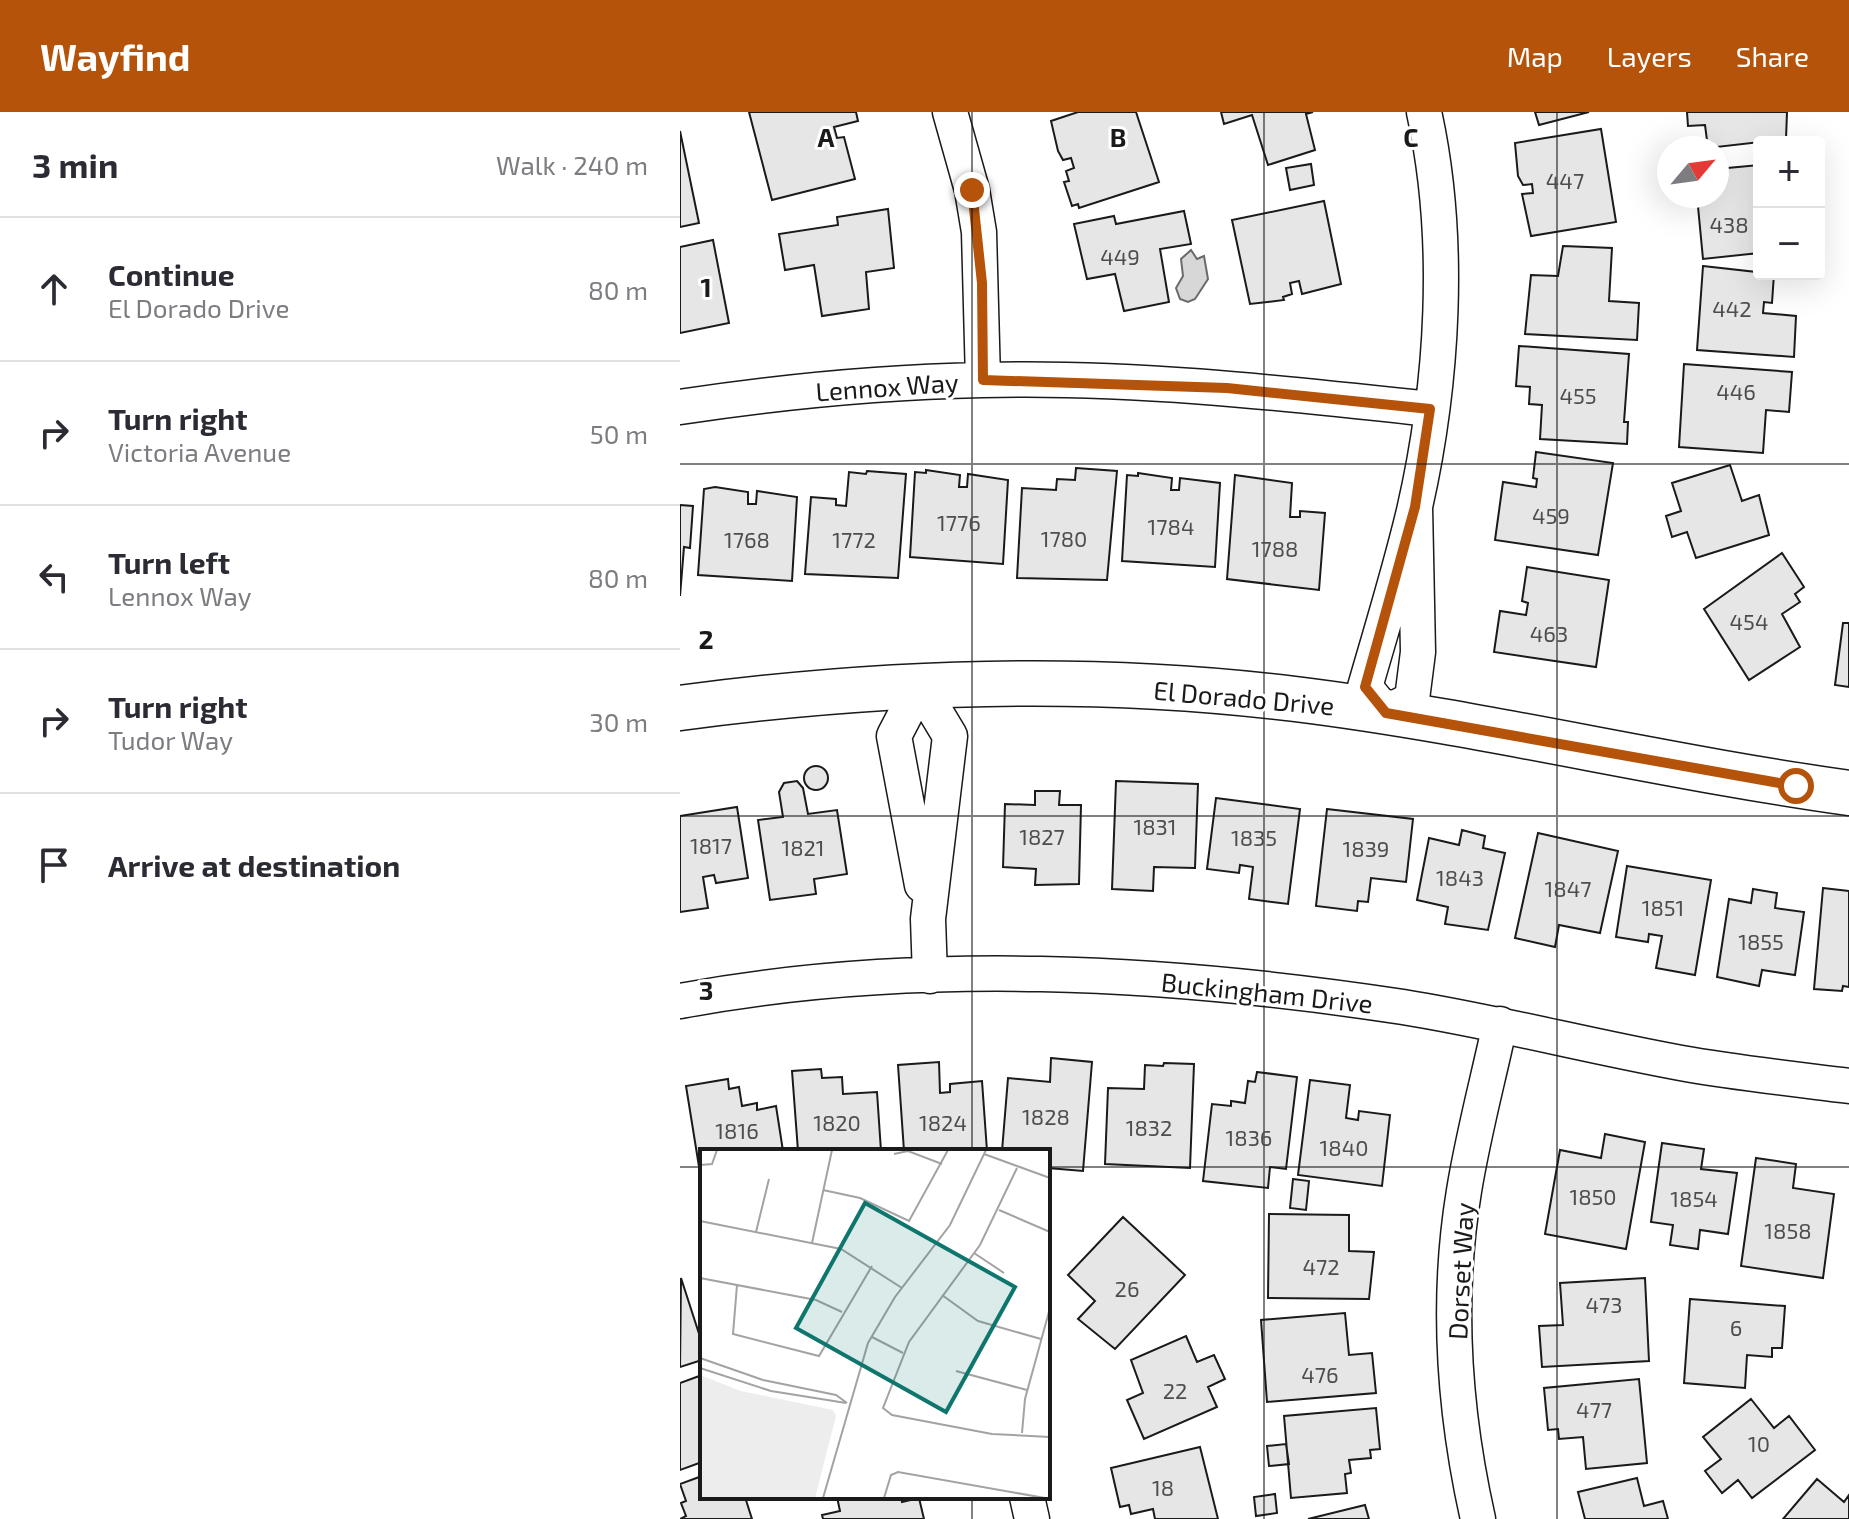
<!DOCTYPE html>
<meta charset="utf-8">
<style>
:root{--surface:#fff;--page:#f7f7f7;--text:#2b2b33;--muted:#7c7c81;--line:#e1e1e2;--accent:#b45309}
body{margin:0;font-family:"Exo 2",sans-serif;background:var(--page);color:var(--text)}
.controls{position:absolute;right:24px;top:24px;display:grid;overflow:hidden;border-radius:8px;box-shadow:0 8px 32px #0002}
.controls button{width:72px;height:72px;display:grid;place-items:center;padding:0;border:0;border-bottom:2px solid var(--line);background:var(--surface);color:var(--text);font:40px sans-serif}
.compass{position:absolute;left:977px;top:24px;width:72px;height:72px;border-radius:50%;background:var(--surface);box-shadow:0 8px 32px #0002;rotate:61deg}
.stop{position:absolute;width:24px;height:24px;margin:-18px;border:6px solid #b45309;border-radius:50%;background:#fff}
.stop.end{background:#b45309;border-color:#fff;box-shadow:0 2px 8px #0008}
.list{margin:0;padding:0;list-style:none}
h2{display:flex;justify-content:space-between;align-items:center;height:104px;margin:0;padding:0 32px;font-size:34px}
h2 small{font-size:26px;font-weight:400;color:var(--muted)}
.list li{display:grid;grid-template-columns:52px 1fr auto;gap:24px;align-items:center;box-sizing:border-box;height:144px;padding:0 32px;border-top:2px solid var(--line)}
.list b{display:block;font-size:30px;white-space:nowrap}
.list p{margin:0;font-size:26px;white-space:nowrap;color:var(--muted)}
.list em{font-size:26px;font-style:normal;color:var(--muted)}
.icon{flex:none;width:44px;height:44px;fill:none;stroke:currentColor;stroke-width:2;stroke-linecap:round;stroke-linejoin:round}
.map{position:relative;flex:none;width:1169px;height:1407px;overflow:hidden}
header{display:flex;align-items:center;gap:48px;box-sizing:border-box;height:112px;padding:0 40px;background:var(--accent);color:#fff}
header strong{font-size:38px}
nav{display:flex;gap:44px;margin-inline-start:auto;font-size:28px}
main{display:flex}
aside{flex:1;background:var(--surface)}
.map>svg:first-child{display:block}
.water{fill:#d7d7d7;stroke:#6a6a6a;stroke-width:2}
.building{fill:#e6e6e6;stroke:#1a1a1a;stroke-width:2}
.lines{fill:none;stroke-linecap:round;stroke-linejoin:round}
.street-casing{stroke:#1a1a1a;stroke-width:37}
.secondary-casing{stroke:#1a1a1a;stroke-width:47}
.street{stroke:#fff;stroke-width:34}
.secondary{stroke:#fff;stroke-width:44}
.route{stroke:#b45309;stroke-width:10}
.grid{fill:none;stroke:#1a1a1a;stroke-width:2;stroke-opacity:0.55}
.labels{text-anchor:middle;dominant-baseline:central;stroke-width:6;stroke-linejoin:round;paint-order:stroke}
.number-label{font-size:22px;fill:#4d4d4d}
.street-label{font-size:26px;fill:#1a1a1a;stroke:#fff}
.inset-road{fill:none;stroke:#a3a3a3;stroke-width:2}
.view{fill:#0f766e;fill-opacity:0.15;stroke:#0f766e;stroke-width:4}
.inset-edge{fill:none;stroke:#1a1a1a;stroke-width:4}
.grid-label{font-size:26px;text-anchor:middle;font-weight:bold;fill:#1a1a1a;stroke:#fff;stroke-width:6;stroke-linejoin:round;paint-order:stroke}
</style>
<header>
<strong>Wayfind</strong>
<nav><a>Map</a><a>Layers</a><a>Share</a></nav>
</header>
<main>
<aside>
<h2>3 min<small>Walk · 240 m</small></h2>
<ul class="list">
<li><svg class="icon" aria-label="ahead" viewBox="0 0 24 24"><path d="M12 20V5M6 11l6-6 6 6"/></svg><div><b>Continue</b><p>El Dorado Drive</p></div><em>80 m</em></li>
<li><svg class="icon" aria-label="right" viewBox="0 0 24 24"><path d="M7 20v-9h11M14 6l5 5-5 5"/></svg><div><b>Turn right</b><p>Victoria Avenue</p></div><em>50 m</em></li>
<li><svg class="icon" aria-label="left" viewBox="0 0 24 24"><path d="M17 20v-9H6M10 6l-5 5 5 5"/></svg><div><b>Turn left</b><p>Lennox Way</p></div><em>80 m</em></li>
<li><svg class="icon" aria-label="right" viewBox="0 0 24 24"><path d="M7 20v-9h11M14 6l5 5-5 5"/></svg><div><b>Turn right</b><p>Tudor Way</p></div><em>30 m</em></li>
<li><svg class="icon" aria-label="arrive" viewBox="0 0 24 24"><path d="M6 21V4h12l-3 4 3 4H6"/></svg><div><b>Arrive at destination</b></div></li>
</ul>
</aside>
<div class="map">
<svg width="1169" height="1407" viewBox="0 0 1169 1407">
<rect width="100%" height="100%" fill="#fff"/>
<path class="water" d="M511 138 517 147 524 144 528 167 515 187 508 190 500 187 496 176 503 164 501 147Z"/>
<path class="building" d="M69 0H176L178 9 154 15 157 26 164 25 175 67 92 88Z
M398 0H456L479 70 399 96 398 92 392 94 384 70 389 69 386 59 394 56 391 46 383 48 378 39 371 9Z
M541 0H633L626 2 635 38 588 53 572 3 544 12Z
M855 0H909L859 13Z
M1007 0H1107L1106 27 1028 36 1025 13 1008 14Z
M921 17 936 110 851 124 842 82 853 81 852 72 843 73 838 64 835 31Z
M0 19 19 111 0 115Z
M631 52 634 73 610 78 606 56Z
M1079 53V141L1023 147 1017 84H1037V57Z
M644 89 661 172 622 182 619 169 610 171 612 182 603 185 604 188 570 192 552 108Z
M208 97 214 156 186 160 189 197 142 204 134 153 105 158 99 122 158 113 157 105Z
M504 99 511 132 480 137 489 190 444 199 435 162 407 167 394 112 434 104 436 112Z
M33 128 49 211 0 221V135Z
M883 134 932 136 929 189 959 191 957 228 845 222 851 163 878 164Z
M1023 154 1094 162 1092 191 1084 190 1083 201 1116 204 1114 245 1017 238Z
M839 234 949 242 944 310H948L947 332 860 327 862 293 849 292 850 275 836 274Z
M1004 252 1112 260 1109 300 1086 298 1083 341 999 335Z
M856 340 933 351 918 443 815 428 823 370 856 375 857 367 853 366Z
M1050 353 1062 389 1079 383 1089 423 1016 446 1007 420 992 425 986 404 1001 399 992 371Z
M396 356 437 359 427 468 337 466 342 376 376 378 377 367 395 368Z
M246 358 280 363 279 375H287L288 362 328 368 323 452 230 445 235 360 246 361Z
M187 359 226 362 218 466 125 462 131 385 156 387V393L166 394 169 360 186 362Z
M458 361 492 366 491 378H499L500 366 540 371 535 455 442 449 447 363 458 364Z
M555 363 612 371 610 405H620V399L645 401 639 478 547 467Z
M35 375 68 380V392H76L77 379 117 385 112 469 18 463 24 377Z
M0 393 13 394 10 436 4 435 0 484Z
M1102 441 1124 475 1115 482 1120 490 1102 502 1120 535 1069 568 1024 497Z
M847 455 929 468 916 555 814 540 820 499 846 503 848 491 842 489Z
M1163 511H1169V575L1155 573Z
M124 666a12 12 0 1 1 24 0a12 12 0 1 1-24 0Z
M117 669 123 676 128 702 157 698 167 762 134 767 136 782 90 788 78 708 103 705 99 680 104 671Z
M436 669 518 672 515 756 474 755 473 779 432 777Z
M355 679H380L379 693H401L399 772 355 773 356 757 323 755 325 692 355 693Z
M536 686 620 697 608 792 569 787 573 755 560 753 559 761 527 757Z
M57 695 68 766 36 771 34 763 23 765 28 796 0 800V704Z
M647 697 733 707 726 770 691 766 688 790 678 789 677 799 636 794Z
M782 718 805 724 803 736 825 741 808 818 765 812 768 795 737 788 749 726 779 733Z
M858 721 938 739 920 821 879 813 875 835 835 826Z
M947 754 1031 768 1015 863 976 856 982 824 969 822 968 830 936 825Z
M1143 776 1169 779V875L1163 874 1162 879 1134 877Z
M1073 777 1097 781 1095 796 1124 800 1115 863 1082 858 1079 874 1037 865 1049 787 1071 791Z
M371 946 412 950 403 1059 368 1056V1039H322L328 966 370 970Z
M259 950 260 981 270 980V972L302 969 307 1039H224L218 953Z
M484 951 514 952 510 1056 425 1052 428 976 464 977 465 953 483 954Z
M141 957 142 966 162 965 163 982 197 980 201 1039H118L112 959Z
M577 960 617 965 606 1057 590 1055 588 1076 523 1069 532 992 551 994V989L565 991 568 969 575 970Z
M48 967 49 977 59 975 62 994 77 991V998L96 994 103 1039H22L21 1067 6 974Z
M630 968 670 973 666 1006 678 1008 679 999 710 1003 702 1074 618 1063Z
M925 1022 965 1030 946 1137 865 1122 880 1038 921 1046Z
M982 1031 1024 1037 1021 1057 1057 1061 1048 1122 1020 1118 1018 1137 990 1133 993 1113 971 1110Z
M1076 1046 1116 1052 1113 1076 1154 1082 1143 1166 1061 1154Z
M613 1067 629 1069 626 1098 610 1096Z
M589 1102 669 1103V1139L694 1140 689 1187 588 1186Z
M443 1105 505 1163 435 1237 398 1207 415 1189 388 1163Z
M1 1166 22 1231V1248L0 1255Z
M965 1166 969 1249 862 1255 859 1214 883 1213 880 1171Z
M1010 1187 1105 1194 1102 1236H1092V1245L1067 1243 1065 1276 1004 1271Z
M665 1201 669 1243 692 1241 696 1281 587 1290 581 1208Z
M506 1224 517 1250 534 1243 545 1267 528 1275 537 1295 464 1327 447 1288 463 1281 451 1248Z
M22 1263V1350L0 1358V1271Z
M959 1267 967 1351 906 1357 903 1325 879 1327 878 1317 868 1318 864 1276Z
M1071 1287 1094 1316 1109 1304 1135 1338 1072 1386 1058 1368 1042 1381 1025 1359 1041 1347 1023 1325Z
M696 1296 700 1337 690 1338 691 1346 669 1348 671 1361 665 1362 667 1381 611 1386 604 1304Z
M606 1332 609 1352 589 1354 587 1334Z
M520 1335 538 1407H475L473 1397 451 1402 449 1393 440 1395 431 1356Z
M22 1364V1385H65L72 1407H0L6 1404 1 1391 6 1389 0 1372Z
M957 1366 964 1394 983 1389 988 1407H905L898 1380Z
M1137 1367 1164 1390 1169 1383V1407H1103Z
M595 1382 597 1401 576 1404 574 1385Z
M157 1385H221L222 1390 239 1386 244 1407H143L142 1403 160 1399Z
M685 1393 689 1407H628Z"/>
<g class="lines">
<g class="street-casing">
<path id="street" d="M270 0 292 78 299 120 303 268
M0 295C99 280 201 270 302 268 451 264 602 281 750 297
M735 395 738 540 732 587 706 601 685 575C702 516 720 458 734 399 763 273 772 127 744 0
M240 574 270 624 248 807 250 864
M240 574 214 624 242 773
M0 889C236 845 486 859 723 895 816 910 908 934 1001 951 1057 961 1113 967 1169 974
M347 1385 352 1407
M798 1407C774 1300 766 1188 784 1079 793 1023 808 968 820 912"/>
</g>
<g class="secondary-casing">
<path id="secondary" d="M0 596C202 569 412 562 615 587 801 610 983 655 1169 681"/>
</g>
<use href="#street" class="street"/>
<use href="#secondary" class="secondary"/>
</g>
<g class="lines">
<path class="route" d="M292 78 302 171 303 268 547 276 750 297 735 395 685 575 706 601 1116 674"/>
</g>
<path class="grid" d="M292 0V1039M584 0V1407M877 0V1407M0 352H1169M0 704H1169M0 1055H22M368 1055H1169M292 1385V1407"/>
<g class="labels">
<g class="number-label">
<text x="885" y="68">447</text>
<text x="1049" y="112">438</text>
<text x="440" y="144">449</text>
<text x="1052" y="196">442</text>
<text x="1056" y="279">446</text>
<text x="898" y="283">455</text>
<text x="871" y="403">459</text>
<text x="279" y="410">1776</text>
<text x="491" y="414">1784</text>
<text x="384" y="426">1780</text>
<text x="67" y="427">1768</text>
<text x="174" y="427">1772</text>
<text x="595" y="436">1788</text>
<text x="1069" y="509">454</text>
<text x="869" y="521">463</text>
<text x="475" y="714">1831</text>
<text x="362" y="724">1827</text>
<text x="574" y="725">1835</text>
<text x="31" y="733">1817</text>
<text x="123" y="735">1821</text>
<text x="686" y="736">1839</text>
<text x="780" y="765">1843</text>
<text x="888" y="776">1847</text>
<text x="983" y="795">1851</text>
<text x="1081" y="829">1855</text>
<text x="366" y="1004">1828</text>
<text x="157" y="1010">1820</text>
<text x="263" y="1010">1824</text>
<text x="469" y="1015">1832</text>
<text x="57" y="1018">1816</text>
<text x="569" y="1025">1836</text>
<text x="664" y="1035">1840</text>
<text x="913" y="1084">1850</text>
<text x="1014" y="1086">1854</text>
<text x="1108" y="1118">1858</text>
<text x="641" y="1154">472</text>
<text x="447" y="1176">26</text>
<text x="924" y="1192">473</text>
<text x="1056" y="1215">6</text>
<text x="640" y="1262">476</text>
<text x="495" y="1278">22</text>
<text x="914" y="1297">477</text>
<text x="1079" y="1331">10</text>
<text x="483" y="1375">18</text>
</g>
<g class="street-label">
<text transform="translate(207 274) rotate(-4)">Lennox Way</text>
<text transform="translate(564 585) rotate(5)">El Dorado Drive</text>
<text transform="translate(587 880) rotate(6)">Buckingham Drive</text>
<text transform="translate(780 1159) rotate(-87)">Dorset Way</text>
</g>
</g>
<g transform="translate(20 1037)">
<rect width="350" height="350" fill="#fff"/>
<path d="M0 226 41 242 133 261 136 267 115 349H0Z" fill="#ededed"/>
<path class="inset-road" d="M194 5 208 2 242 15M284 5 350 29M0 16 12 15 17 1M317 19 280 96 209 193 183 259 192 266 292 285 350 288M123 41 160 49 209 72 248 1M299 61 350 83M0 72 141 100 202 139M56 83 69 30M112 94 132 1M274 104 304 124M0 129 116 151 142 163M37 136 33 185 119 207 172 117M242 146 278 172 341 190M172 188 203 204M0 209 63 231 136 246 147 254M0 219 71 242 146 254M256 222 327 241M322 284 325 250 350 159M123 349 168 194 195 148 250 76 286 1M184 349 191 326 198 323 345 349"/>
<path class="view" d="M165 54 315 138 246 263 96 179Z"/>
<rect width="350" height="350" class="inset-edge"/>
</g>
<g class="grid-label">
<text x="146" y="35">A</text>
<text x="438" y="35">B</text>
<text x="731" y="35">C</text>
<text x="26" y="185">1</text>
<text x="26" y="537">2</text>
<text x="26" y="888">3</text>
</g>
</svg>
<div class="controls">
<button>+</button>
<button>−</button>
</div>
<svg class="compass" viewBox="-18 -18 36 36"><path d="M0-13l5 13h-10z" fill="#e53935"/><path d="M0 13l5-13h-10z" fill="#7c7c81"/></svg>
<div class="stop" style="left:1116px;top:674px"></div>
<div class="stop end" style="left:292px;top:78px"></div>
</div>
</main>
